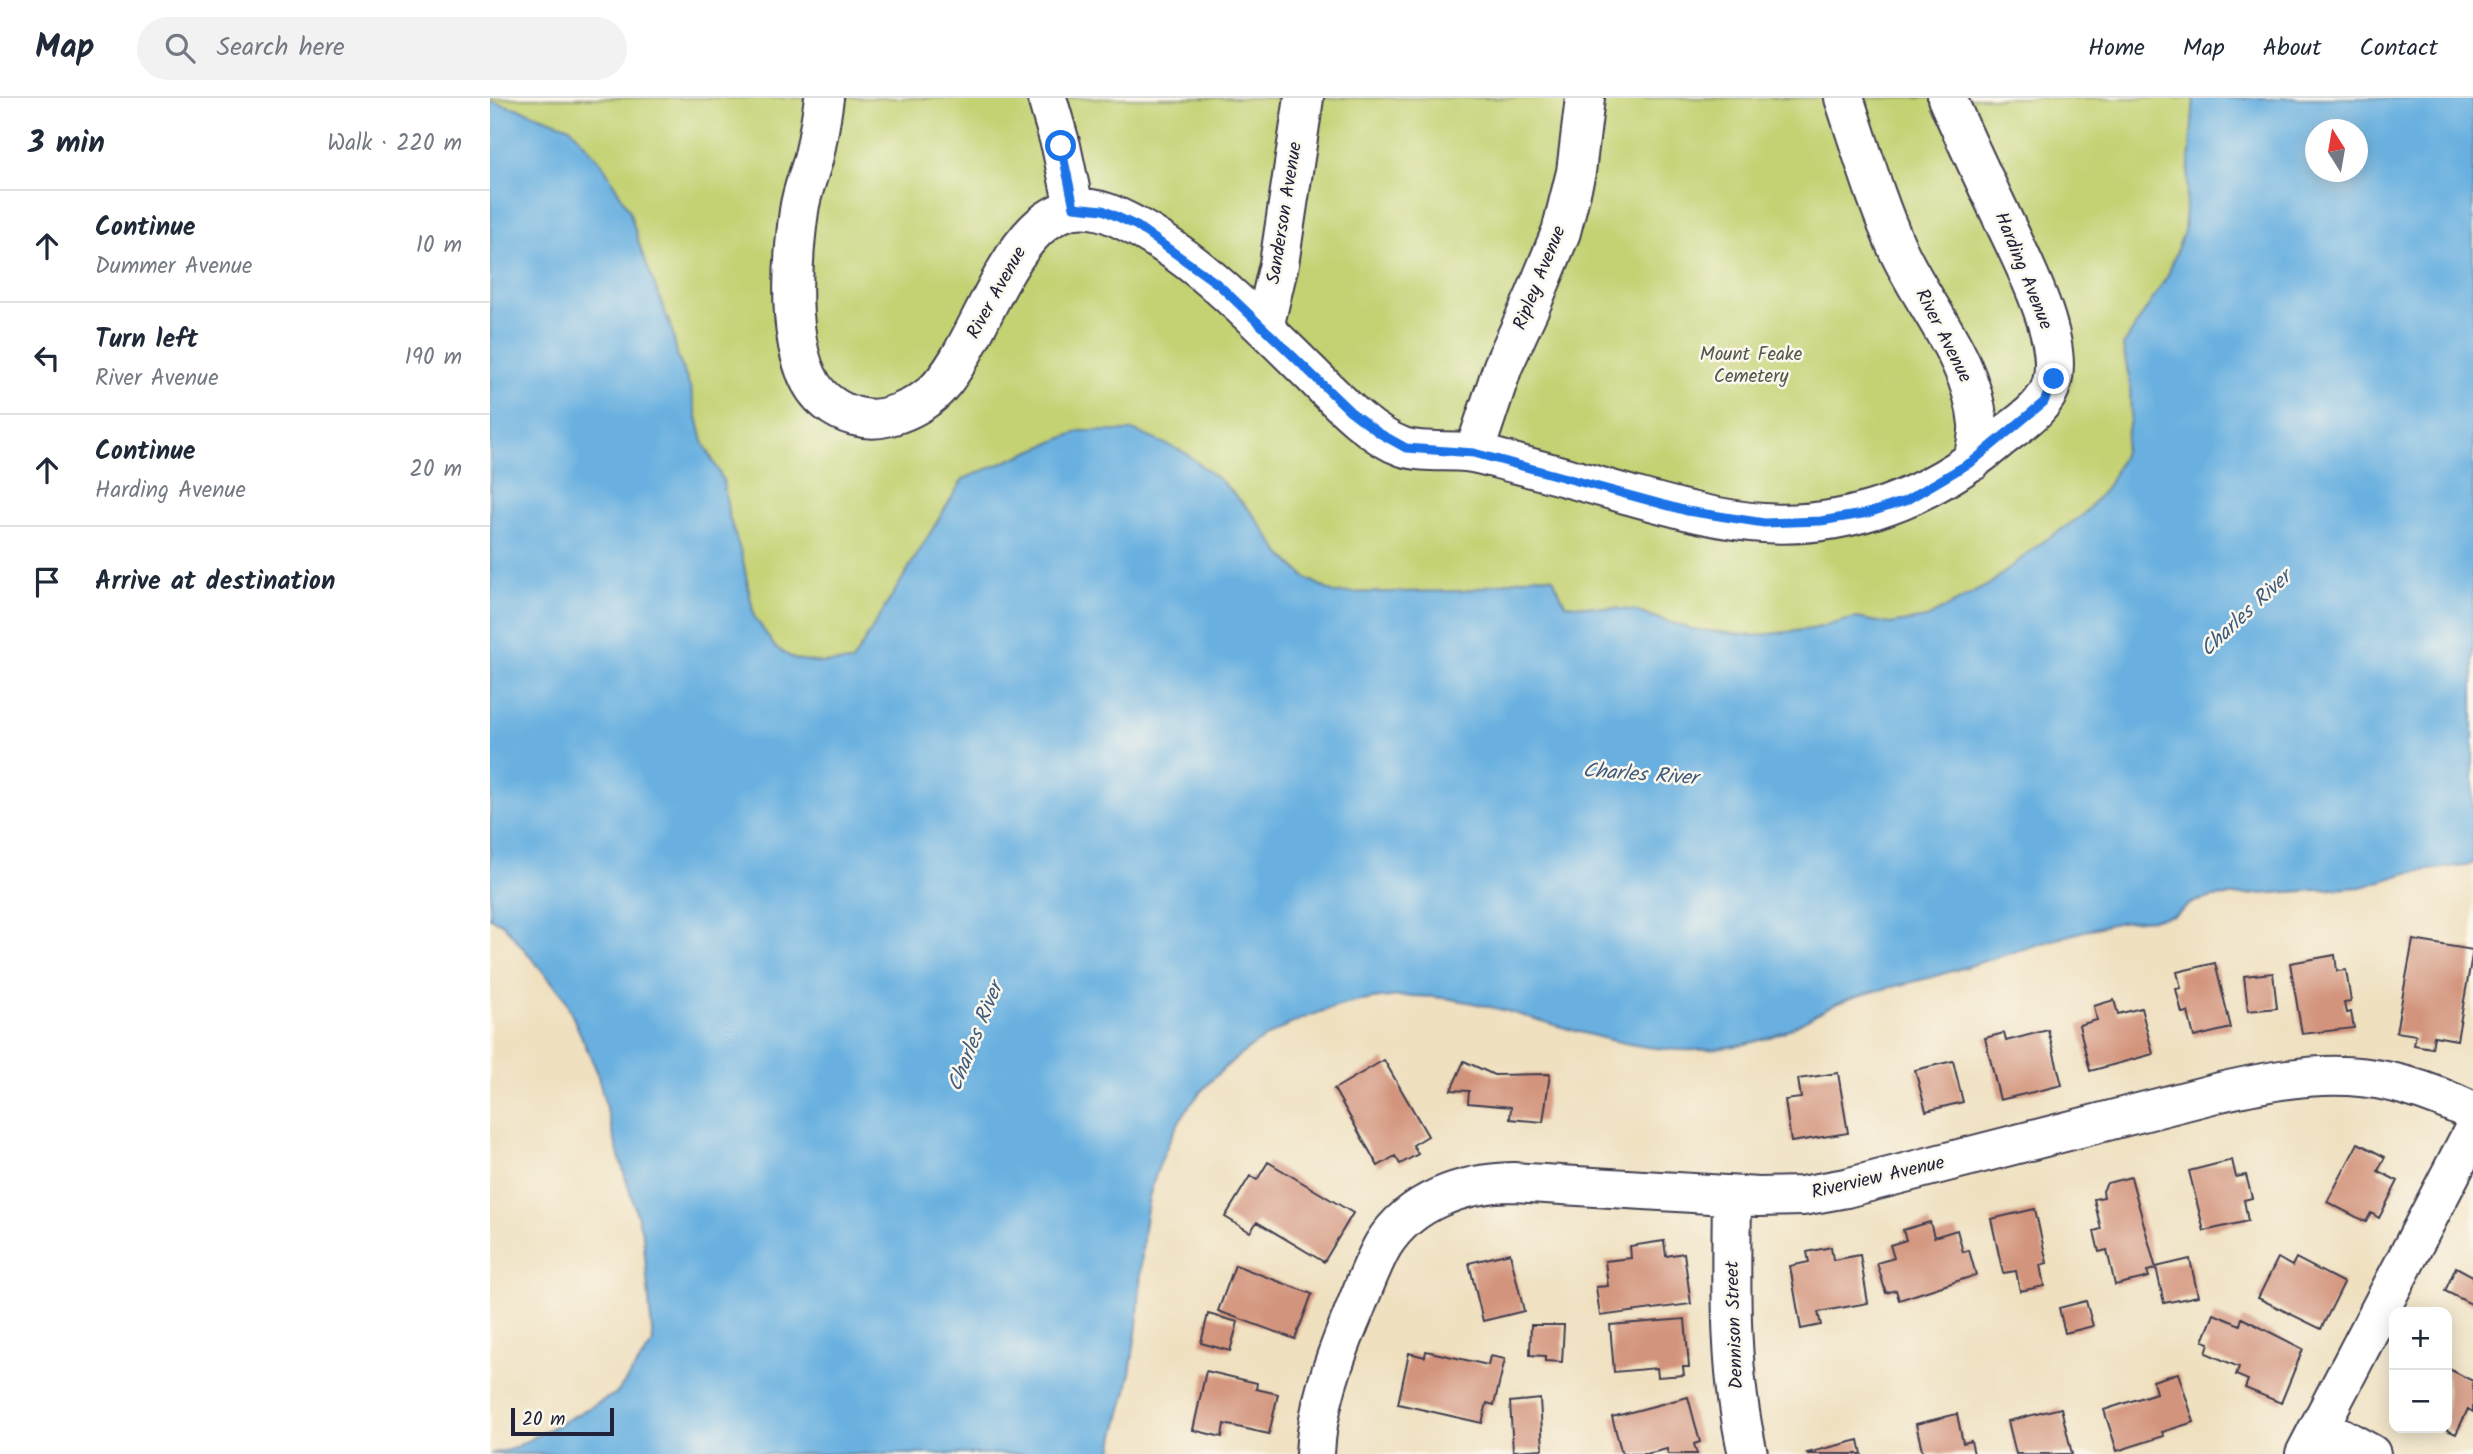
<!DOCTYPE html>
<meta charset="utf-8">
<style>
:root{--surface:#fff;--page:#f2f2f3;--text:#1f2937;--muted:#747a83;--line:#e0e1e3}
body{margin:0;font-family:Kalam,sans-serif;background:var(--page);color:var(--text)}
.controls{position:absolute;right:21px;bottom:21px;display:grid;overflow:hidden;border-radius:14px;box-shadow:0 4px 18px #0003}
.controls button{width:63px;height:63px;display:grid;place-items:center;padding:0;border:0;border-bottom:2px solid var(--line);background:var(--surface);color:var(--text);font:35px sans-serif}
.compass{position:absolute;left:1815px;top:21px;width:63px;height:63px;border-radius:50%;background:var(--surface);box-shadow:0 4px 18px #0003;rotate:349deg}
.scale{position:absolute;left:21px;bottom:18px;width:103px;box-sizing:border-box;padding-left:7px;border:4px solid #22223b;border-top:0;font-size:19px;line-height:24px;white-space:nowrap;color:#22223b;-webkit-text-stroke:5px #fbf7ec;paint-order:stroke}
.stop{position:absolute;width:21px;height:21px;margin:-16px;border:5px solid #1a73e8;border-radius:50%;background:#fff}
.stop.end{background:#1a73e8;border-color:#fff;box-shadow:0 2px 7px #0008}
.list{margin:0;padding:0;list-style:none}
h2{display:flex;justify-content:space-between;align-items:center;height:91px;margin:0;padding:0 28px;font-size:30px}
h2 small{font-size:23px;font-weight:400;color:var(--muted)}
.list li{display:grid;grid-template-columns:46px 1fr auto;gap:21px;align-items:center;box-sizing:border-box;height:112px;padding:0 28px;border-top:2px solid var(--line)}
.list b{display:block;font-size:26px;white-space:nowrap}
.list p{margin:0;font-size:23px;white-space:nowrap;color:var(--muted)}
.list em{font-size:23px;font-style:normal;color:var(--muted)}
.icon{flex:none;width:38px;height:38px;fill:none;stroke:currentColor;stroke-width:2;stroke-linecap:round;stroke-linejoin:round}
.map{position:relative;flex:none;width:1983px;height:1356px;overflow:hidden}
header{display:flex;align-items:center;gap:42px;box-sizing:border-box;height:98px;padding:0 35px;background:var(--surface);border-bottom:2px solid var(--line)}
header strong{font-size:33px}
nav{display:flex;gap:38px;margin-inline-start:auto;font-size:24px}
.search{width:490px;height:63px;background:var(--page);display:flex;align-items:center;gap:18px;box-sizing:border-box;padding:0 24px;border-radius:38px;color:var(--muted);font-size:26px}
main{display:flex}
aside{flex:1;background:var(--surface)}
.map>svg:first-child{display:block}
.green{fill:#c4d273;stroke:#737a57;stroke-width:2}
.water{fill:#69b0e0;stroke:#46698e;stroke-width:2;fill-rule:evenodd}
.building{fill:#d3947d}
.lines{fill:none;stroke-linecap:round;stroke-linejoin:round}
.minor-casing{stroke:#413e4f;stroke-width:42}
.minor{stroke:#fff;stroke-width:38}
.route{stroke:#1a73e8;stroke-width:9}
.labels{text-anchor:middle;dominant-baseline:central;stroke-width:5;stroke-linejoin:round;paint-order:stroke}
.street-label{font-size:19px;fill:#22223b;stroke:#fbf7ec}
.park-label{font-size:19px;fill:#53574c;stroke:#fbf7ec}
.water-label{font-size:21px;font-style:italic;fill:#3e5b7d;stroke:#fbf7ec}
</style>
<header>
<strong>Map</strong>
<div class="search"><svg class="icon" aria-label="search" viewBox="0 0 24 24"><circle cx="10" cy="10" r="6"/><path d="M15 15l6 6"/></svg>Search here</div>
<nav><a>Home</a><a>Map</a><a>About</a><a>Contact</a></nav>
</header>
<main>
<aside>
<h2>3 min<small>Walk · 220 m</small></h2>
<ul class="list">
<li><svg class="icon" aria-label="ahead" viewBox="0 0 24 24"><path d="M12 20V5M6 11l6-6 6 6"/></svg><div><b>Continue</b><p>Dummer Avenue</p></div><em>10 m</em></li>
<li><svg class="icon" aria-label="left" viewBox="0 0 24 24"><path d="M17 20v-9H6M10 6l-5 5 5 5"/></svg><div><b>Turn left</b><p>River Avenue</p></div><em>190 m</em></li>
<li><svg class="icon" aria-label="ahead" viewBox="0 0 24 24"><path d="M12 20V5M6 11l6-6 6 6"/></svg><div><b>Continue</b><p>Harding Avenue</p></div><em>20 m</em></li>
<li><svg class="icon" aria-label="arrive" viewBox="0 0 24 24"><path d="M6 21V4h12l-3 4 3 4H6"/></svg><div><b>Arrive at destination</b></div></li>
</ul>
</aside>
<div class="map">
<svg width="1983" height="1356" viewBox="0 0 1983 1356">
<rect width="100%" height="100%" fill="#fbf7ec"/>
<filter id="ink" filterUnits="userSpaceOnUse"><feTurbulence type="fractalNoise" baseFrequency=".0143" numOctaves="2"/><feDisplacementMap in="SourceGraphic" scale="14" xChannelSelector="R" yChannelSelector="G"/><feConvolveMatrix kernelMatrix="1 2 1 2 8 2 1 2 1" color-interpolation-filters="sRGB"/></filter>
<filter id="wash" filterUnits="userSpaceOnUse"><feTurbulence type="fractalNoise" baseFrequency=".00686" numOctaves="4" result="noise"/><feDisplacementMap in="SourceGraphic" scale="28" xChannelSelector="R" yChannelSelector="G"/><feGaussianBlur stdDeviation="1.57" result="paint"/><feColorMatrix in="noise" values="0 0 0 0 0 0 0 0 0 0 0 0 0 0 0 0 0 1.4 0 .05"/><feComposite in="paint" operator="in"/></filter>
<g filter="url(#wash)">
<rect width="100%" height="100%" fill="#efe0c0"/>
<path class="green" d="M0 0H1704L1694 133 1678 177 1633 248 1640 285 1641 317 1633 357 1619 386 1593 417 1547 448 1500 486 1437 520 1400 526 1366 520 1322 531 1264 538 1200 531 1142 512 1074 506 1063 480 1047 478 974 493 844 495 817 480 792 457 762 415 733 385 694 354 590 333 473 381 362 564 331 565 304 561 285 549 264 518 252 458 239 419 233 382 213 344 200 289 188 260 181 229 151 152 139 112 80 29 33 12 0 3Z"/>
<path class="water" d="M1704 0H1983V766L1917 775 1872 789 1723 799C1717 801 1709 802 1702 805 1696 808 1691 814 1684 817 1666 823 1645 821 1626 825 1565 839 1505 861 1445 878 1414 887 1383 892 1353 903 1334 910 1319 921 1301 930 1278 942 1250 948 1224 951 1132 960 1050 915 961 901 863 886 756 930 698 1010 684 1029 674 1054 666 1076 648 1126 653 1183 646 1235 643 1254 641 1273 637 1292 632 1314 624 1334 622 1356H0L22 1351 127 1295 163 1245 153 1137 129 1058 106 971 73 897 12 825 0 820V3L33 12 80 29 113 67 139 112 151 152 181 229 188 260 200 289 213 344 233 382 239 419 252 458 264 518 285 549 304 561 331 565 362 564 473 381 590 333H645L694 354 733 385 762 415 792 457 816 480 844 495 974 493 1046 478 1063 480 1075 506 1142 512 1200 531 1264 538 1322 531 1366 520 1400 526 1437 520 1500 486 1547 448 1593 417 1619 386 1633 357 1641 317 1640 285 1633 248 1678 177 1694 133ZM1826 32H1868V74H1826Z"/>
<g id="blocks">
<path class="building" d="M1923 842 1983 852 1967 942 1944 938 1942 950 1924 947 1926 937 1906 934Z
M1845 857 1847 873 1856 872 1861 904 1854 905 1856 915 1861 914 1864 930 1812 936 1800 865Z
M1725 865 1741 930 1704 939 1698 914 1692 915 1686 891 1691 890 1687 874Z
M1783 875 1787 910 1758 913 1754 878Z
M1624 902 1628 916 1651 910 1663 956 1600 973 1589 927 1607 922 1604 908Z
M1558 932 1572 987 1510 1002 1495 940 1514 935 1516 943Z
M894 962 938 1038 923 1047 928 1056 910 1066 905 1058 888 1068 844 991Z
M974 963 1004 977 1060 976 1053 1024 1020 1021 1021 1009 978 1005 979 993 961 992Z
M1463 963 1473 1004 1436 1013 1425 972Z
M1348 975 1358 1035 1301 1044 1295 1002 1311 1000 1308 981Z
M1868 1045 1895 1059 1888 1073 1908 1083 1889 1120 1881 1115 1876 1124 1837 1104Z
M1742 1062 1746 1079 1756 1077 1762 1100 1754 1102 1758 1123 1714 1133 1699 1073Z
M778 1064 863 1115 834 1164 767 1124 760 1134 735 1119 760 1078 767 1082Z
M1641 1079 1666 1171 1657 1173 1659 1179 1625 1187 1617 1152 1609 1154 1604 1133 1611 1131 1604 1101 1614 1099 1613 1093 1617 1085Z
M1545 1111 1557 1165 1550 1167 1554 1188 1530 1193 1526 1173 1513 1175 1501 1121Z
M1440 1124 1444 1139 1467 1132 1473 1154 1479 1152 1486 1177 1409 1202 1406 1192 1396 1195 1387 1165 1404 1160 1400 1147 1416 1142 1413 1132Z
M1174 1143 1176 1158 1194 1155 1201 1206 1110 1218 1106 1189 1118 1188 1115 1163 1141 1160 1140 1148Z
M1341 1149 1343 1162 1370 1157 1378 1205 1328 1214 1331 1227 1311 1231 1300 1168 1319 1164 1317 1154Z
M1020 1155 1034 1213 993 1223 979 1165Z
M1788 1160 1802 1168 1806 1160 1854 1185 1831 1231 1768 1200Z
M1700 1161 1708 1198 1674 1205 1666 1169Z
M745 1167 822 1196 805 1241 728 1213Z
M1966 1169 1983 1178V1207L1955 1193Z
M1596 1203 1603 1228 1575 1235 1569 1210Z
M718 1216 748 1224 740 1253 711 1245Z
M1724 1216 1750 1227 1752 1220 1813 1251 1791 1305 1755 1290 1758 1282 1746 1277 1749 1269 1716 1255 1719 1245 1713 1243Z
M1195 1221 1199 1269H1193L1194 1277 1168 1279 1167 1270 1124 1274 1120 1227Z
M1041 1227H1074L1072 1264 1055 1263V1258L1040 1257Z
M936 1253 998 1267 1000 1258 1015 1261 1004 1307 997 1305 992 1325 908 1306 919 1255 935 1259Z
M1957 1270 1983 1283V1314L1978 1311 1966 1336 1957 1332Z
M716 1273 767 1285 766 1291 788 1296 779 1336 734 1326 732 1339 703 1332Z
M1688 1275 1704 1324 1672 1334 1674 1338 1627 1353 1614 1312 1666 1295 1663 1283Z
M1198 1299 1210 1344 1204 1346 1207 1356H1178L1177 1351 1156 1356H1132L1122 1319Z
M1050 1301 1053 1351 1023 1353 1020 1304Z
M1571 1310 1582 1356H1526L1518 1323Z
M1467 1316 1473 1345 1481 1343 1484 1356H1433L1426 1326Z
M1369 1342 1372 1356H1318L1317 1355Z"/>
</g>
</g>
<g filter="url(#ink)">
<use href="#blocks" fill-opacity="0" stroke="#413e4f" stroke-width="2"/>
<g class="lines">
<g class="minor-casing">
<path id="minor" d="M334 0C331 21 328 42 323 62 318 79 311 96 309 113 302 163 293 270 337 304 353 317 376 324 396 319 413 315 429 307 442 296 499 246 524 70 627 119 699 152 759 215 815 270 842 296 877 336 913 349 931 355 957 352 976 354 993 356 1010 362 1027 366 1065 376 1102 386 1139 397 1183 409 1228 422 1273 425 1359 431 1441 398 1506 344 1526 327 1556 311 1562 284 1574 238 1529 157 1510 115 1492 77 1474 39 1457 0
M557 0 571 48 584 109
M1354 0C1371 51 1386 103 1408 152 1434 209 1482 260 1488 326 1489 337 1485 351 1483 363
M774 230 789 166 814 0
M984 355 1013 268 1044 200 1071 134 1086 74 1095 0
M1242 1098C1241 1185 1238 1270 1258 1356
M1830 1328 1881 1356
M825 1356C827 1309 843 1264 861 1221 871 1197 880 1170 893 1147 921 1102 974 1085 1023 1084L1269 1099 1312 1098 1356 1090 1730 994C1831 971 1888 968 1983 1014
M1815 1356 1983 1033"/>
</g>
<use href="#minor" class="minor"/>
</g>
</g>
<g class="lines" filter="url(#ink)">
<path class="route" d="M571 48 584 109 613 112 647 128 729 187 860 313 889 335 916 350 984 355 1197 413 1274 425 1331 423 1378 415 1415 403 1483 363 1554 304 1564 281"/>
</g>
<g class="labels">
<g class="street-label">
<text transform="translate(795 115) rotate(-81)">Sanderson Avenue</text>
<text transform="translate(1533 173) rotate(68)">Harding Avenue</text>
<text transform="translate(1050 180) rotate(-68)">Ripley Avenue</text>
<text transform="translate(507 195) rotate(-61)">River Avenue</text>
<text transform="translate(1453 238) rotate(63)">River Avenue</text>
<text transform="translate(1388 1080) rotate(-13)">Riverview Avenue</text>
<text transform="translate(1245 1227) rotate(-92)">Dennison Street</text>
</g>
<g class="park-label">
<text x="1261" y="257">Mount Feake<tspan x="1261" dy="22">Cemetery</tspan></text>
</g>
<g class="water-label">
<text transform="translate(1756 516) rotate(-43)">Charles River</text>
<text transform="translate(1150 677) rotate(4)">Charles River</text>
<text transform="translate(486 939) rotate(-68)">Charles River</text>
</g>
</g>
</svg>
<div class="controls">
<button>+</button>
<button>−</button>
</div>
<svg class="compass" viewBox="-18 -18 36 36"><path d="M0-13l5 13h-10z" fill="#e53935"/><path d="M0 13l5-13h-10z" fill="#747a83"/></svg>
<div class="scale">20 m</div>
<div class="stop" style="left:571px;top:48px"></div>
<div class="stop end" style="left:1564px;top:281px"></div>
</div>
</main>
